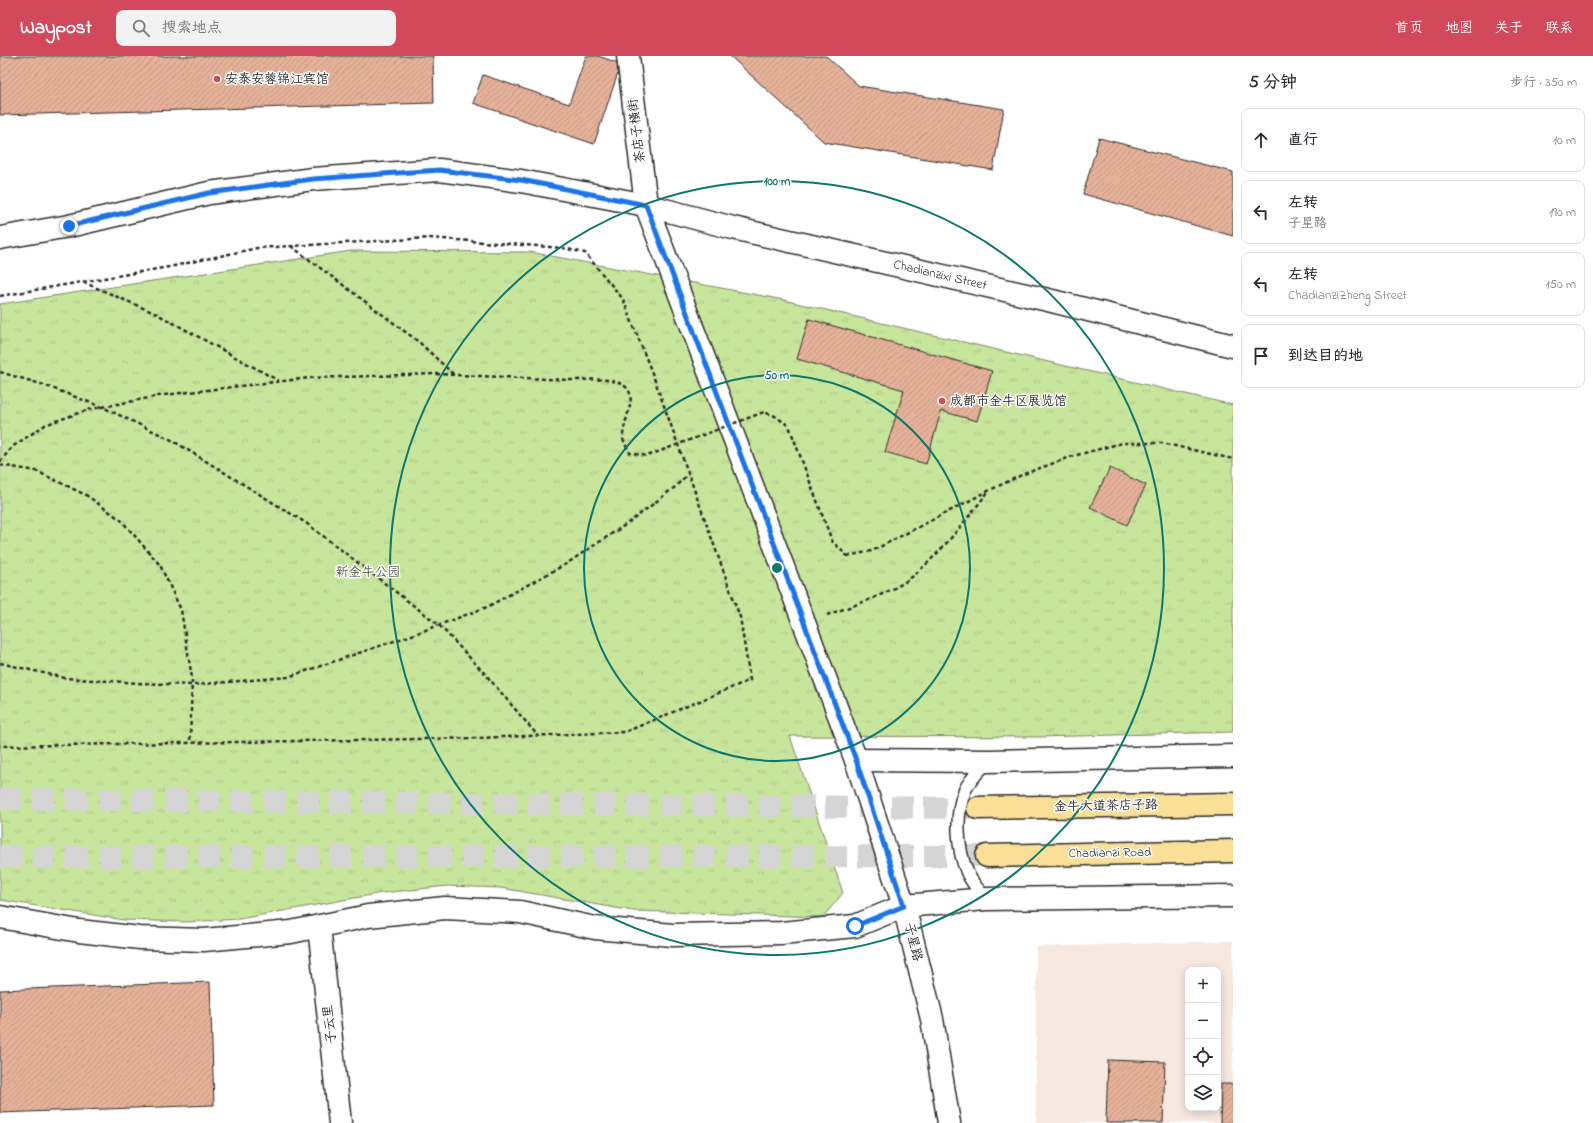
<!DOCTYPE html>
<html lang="zh">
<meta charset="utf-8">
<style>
:root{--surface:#fff;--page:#f2f2f3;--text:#2b2b33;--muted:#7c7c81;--line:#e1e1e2;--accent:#d1495b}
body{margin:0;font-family:"Indie Flower","LXGW WenKai TC",sans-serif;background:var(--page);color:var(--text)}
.controls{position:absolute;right:12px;bottom:12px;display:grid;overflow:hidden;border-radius:8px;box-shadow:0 2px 10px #0003}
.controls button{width:36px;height:36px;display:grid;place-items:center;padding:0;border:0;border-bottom:1px solid var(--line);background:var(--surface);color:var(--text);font:20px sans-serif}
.stop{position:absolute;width:12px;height:12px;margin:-9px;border:3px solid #1a73e8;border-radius:50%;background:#fff}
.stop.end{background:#1a73e8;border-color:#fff;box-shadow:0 1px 4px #0008}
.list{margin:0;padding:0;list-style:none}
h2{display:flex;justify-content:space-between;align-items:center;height:52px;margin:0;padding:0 16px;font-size:17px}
h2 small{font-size:13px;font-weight:400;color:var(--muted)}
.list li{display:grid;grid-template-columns:26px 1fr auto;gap:12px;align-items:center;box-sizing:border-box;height:64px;margin:0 8px 8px;padding:0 8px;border:1px solid var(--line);border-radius:8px}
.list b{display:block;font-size:15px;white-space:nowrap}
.list p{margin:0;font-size:13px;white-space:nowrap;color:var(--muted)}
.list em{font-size:13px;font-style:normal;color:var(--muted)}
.icon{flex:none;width:22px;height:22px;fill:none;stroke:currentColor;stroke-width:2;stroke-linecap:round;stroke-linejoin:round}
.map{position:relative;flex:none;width:1233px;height:1067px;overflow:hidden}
header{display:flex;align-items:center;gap:24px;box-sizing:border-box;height:56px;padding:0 20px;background:var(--accent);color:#fff}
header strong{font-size:19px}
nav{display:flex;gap:22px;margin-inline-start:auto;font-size:14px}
.search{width:280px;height:36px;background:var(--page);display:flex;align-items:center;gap:10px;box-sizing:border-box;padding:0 14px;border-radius:8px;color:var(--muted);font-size:15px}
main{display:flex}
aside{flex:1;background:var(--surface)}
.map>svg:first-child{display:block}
.built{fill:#f7e8e0;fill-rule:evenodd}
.park{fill:url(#park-tufts);stroke:#7a8864}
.building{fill:url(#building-hatch);stroke:#2b2b2b}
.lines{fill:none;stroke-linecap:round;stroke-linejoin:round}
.trunk-tunnel{stroke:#d5d5d5;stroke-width:22;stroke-dasharray:22 11;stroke-linecap:butt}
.service-casing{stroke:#2b2b2b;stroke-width:15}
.minor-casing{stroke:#2b2b2b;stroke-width:25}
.tertiary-casing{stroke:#2b2b2b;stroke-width:25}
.secondary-casing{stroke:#2b2b2b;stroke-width:25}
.trunk-casing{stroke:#2b2b2b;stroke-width:25}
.path{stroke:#2b2b2b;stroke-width:2.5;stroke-dasharray:4 3;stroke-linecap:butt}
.service{stroke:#fff;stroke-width:12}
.minor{stroke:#fff;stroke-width:22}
.tertiary{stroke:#fff;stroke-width:22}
.secondary{stroke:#fff;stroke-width:22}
.trunk{stroke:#fadf96;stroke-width:22}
.path-bridge{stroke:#2b2b2b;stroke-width:2.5;stroke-dasharray:4 3;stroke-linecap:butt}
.route{stroke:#1a73e8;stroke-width:5}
.ring{fill:none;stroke:#0f766e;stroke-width:2}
.poi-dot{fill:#d1495b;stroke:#fff;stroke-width:1.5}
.labels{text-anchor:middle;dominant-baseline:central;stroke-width:3;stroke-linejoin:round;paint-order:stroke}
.poi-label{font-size:13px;fill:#2b2b2b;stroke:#fff;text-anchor:start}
.street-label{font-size:13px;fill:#2b2b2b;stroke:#fff}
.park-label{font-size:13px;fill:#525a47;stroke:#fff}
.centre{fill:#0f766e;stroke:#fff;stroke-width:2}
.ring-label{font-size:12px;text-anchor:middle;font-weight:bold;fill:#0f766e;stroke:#fff;stroke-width:3;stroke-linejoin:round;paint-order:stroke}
</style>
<header>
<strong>Waypost</strong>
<div class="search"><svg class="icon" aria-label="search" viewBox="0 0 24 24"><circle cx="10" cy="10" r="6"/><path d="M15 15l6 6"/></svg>搜索地点</div>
<nav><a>首页</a><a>地图</a><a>关于</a><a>联系</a></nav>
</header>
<main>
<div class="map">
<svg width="1233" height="1067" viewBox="0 0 1233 1067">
<defs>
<pattern id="park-tufts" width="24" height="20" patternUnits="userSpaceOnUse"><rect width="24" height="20" fill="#c8e59c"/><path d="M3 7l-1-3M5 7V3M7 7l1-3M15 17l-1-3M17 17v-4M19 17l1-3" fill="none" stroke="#acc587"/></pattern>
<pattern id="building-hatch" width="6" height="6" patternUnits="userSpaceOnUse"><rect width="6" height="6" fill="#e5b199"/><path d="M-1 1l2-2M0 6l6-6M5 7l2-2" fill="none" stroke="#c59884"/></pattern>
</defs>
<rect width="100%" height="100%" fill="#fff"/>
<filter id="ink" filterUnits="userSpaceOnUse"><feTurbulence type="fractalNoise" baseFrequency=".025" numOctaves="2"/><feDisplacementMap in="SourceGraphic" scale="8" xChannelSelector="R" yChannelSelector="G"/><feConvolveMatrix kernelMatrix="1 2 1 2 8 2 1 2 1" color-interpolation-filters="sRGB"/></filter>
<g filter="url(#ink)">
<path class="built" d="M1233 885V1067H1036V891ZM1188 914H1218V1052H1188Z"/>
<path class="park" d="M351 195 530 196 779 243 1233 349V676L1038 681 790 680 843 837 823 861 633 855 501 832 447 830 382 837 239 863 187 866 124 864 0 844V248Z"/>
<path class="building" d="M0 0H433L434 47 0 59Z
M586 0H598L621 8 594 88 473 47 483 19 569 48Z
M730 0H826L859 30 1004 53 993 114 824 86Z
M1099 82 1233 116V180L1083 138Z
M809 263 992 315 977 365 941 355 926 408 885 396 904 334 797 303Z
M1110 412 1146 429 1127 469 1090 451Z
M210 926 214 1049 0 1057V934Z
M1108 1004 1165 1006 1163 1067H1106Z
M1221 1028H1233V1067H1220Z"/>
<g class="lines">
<path class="trunk-tunnel" d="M0 743 978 752
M0 801 987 800"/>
<g class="service-casing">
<path id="service" d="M986 843C979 835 971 826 967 816 957 793 955 757 965 734 970 723 980 714 988 705"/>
</g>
<g class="minor-casing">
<path id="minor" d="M0 861 79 875 140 882 204 884 291 876 368 860 445 852 520 856 595 872 673 879 781 877 855 870 904 850
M319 870 340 1067"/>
</g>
<g class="tertiary-casing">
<path id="tertiary" d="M628 0 646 149 856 704 904 850 932 963 949 1067"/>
</g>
<g class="secondary-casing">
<path id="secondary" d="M0 182 69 170 209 137 313 123 439 114 521 125 646 149 733 172 1048 244 1233 290
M856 704 988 705 1233 700
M904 850 986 843 1233 840"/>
</g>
<g class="trunk-casing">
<path id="trunk" d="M978 752 1233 748
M987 800 1233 795"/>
</g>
<path class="path" d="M291 190 419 286 453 318
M83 226 157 258 279 325
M0 240 169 211 257 192 430 182 563 192 585 197 623 243 654 322 740 561 750 624 625 676 478 682 0 690
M0 316 41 328 102 351 170 383 306 467 439 569 486 619 538 680
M0 406 12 391 45 369 87 354 164 339 309 322 436 318 569 324
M0 409 36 415 86 439 121 464 160 509 181 554 192 622 190 687
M847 500 872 495 990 434 1024 418 1073 400 1122 387H1162L1233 403
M827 559C854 549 891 538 913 520 942 496 965 465 988 436
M0 607 65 622 138 627 192 629 288 621 412 579 487 551 566 508 631 465 675 431 688 418"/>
<use href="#service" class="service"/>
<use href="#minor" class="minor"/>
<use href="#tertiary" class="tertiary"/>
<use href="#secondary" class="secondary"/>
<use href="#trunk" class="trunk"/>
<path class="path-bridge" d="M569 324C582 324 595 323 607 324 649 330 622 358 623 383 624 387 628 393 630 397L647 400 764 356 775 360 789 370 832 485 847 500"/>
</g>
</g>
<g class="lines" filter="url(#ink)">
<path class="route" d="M69 170 209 137 313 123 439 114 521 124 646 149 856 704 904 850 855 870"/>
</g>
<g class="ring">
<circle cx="777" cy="512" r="193"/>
<circle cx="777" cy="512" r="387"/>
</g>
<g class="poi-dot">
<circle cx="217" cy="23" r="4"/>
<circle cx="942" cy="345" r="4"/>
</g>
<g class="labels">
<g class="poi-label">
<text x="225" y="23">安泰安蓉锦江宾馆</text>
<text x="950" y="345">成都市金牛区展览馆</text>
</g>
<g class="street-label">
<text transform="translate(637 75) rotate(-97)">茶店子横街</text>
<text transform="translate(940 219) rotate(13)">Chadianzixi Street</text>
<text transform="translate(1106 750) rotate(-1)">金牛大道茶店子路</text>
<text transform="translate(1110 797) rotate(-1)">Chadianzi Road</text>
<text transform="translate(913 886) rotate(76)">子星路</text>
<text transform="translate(330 968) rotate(-96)">子云里</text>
</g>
<g class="park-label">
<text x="368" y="516">新金牛公园</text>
</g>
</g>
<circle cx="777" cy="512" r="6" class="centre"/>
<g class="ring-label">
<text x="777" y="129">100 m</text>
<text x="777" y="323">50 m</text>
</g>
</svg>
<div class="controls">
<button>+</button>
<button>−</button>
<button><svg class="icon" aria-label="locate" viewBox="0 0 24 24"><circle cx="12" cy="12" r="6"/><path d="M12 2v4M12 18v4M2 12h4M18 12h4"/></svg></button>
<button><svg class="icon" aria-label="layers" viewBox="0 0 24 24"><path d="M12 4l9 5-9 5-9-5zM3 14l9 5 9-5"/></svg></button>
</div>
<div class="stop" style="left:855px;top:870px"></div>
<div class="stop end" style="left:69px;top:170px"></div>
</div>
<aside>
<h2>5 分钟<small>步行 · 350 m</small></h2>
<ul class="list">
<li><svg class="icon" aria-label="ahead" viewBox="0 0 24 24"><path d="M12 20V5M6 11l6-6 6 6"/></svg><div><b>直行</b></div><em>10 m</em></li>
<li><svg class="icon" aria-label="left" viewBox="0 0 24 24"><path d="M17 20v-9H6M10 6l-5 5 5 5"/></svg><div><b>左转</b><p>子星路</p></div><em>190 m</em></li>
<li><svg class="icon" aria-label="left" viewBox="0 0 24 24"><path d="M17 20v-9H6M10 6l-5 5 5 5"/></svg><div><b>左转</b><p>ChadianziZheng Street</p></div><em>150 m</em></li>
<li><svg class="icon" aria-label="arrive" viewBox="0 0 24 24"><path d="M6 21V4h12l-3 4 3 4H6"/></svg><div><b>到达目的地</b></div></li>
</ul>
</aside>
</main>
